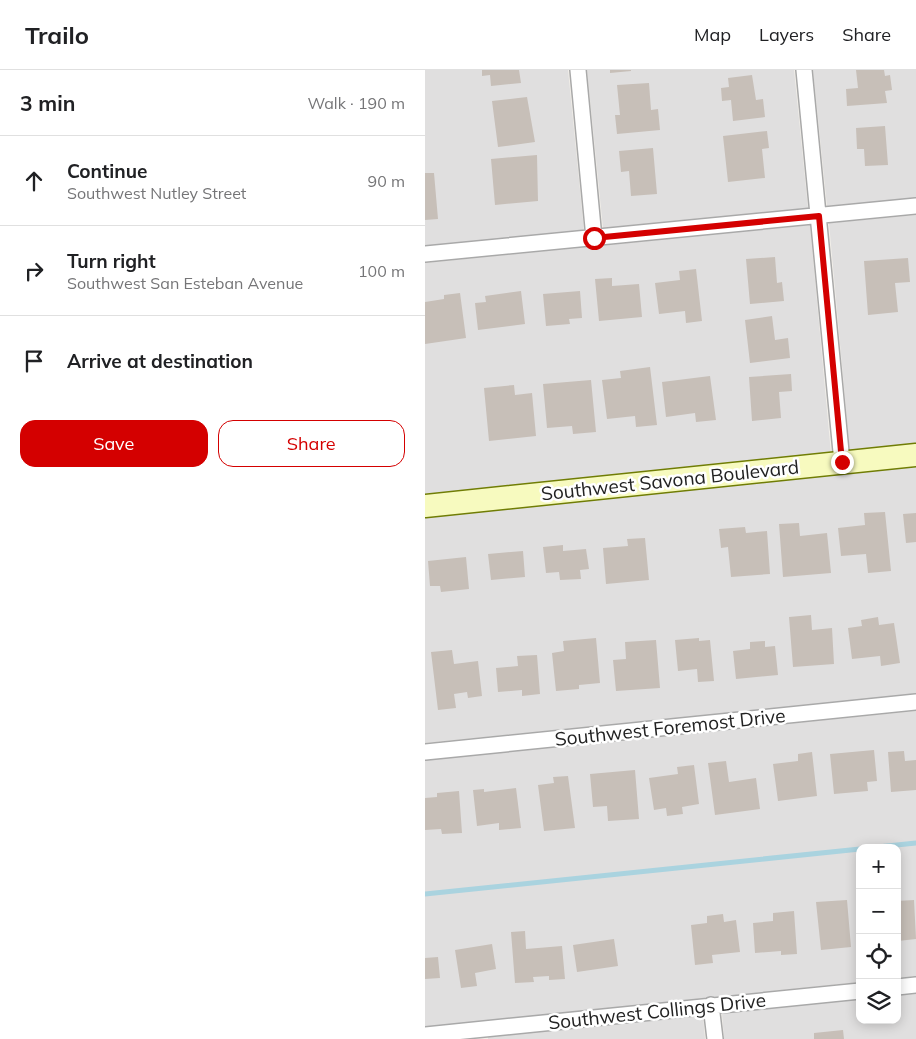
<!DOCTYPE html>
<meta charset="utf-8">
<style>
:root{--surface:#fff;--page:#f2f2f2;--text:#202124;--muted:#757577;--line:#e0e0e0;--accent:#d40000}
body{margin:0;font-family:Mulish,sans-serif;background:var(--page);color:var(--text)}
.controls{position:absolute;right:15px;bottom:15px;display:grid;overflow:hidden;border-radius:10px;box-shadow:0 2px 12px #0003}
.controls button{width:45px;height:45px;display:grid;place-items:center;padding:0;border:0;border-bottom:1px solid var(--line);background:var(--surface);color:var(--text);font:25px sans-serif}
.stop{position:absolute;width:15px;height:15px;margin:-11px;border:4px solid #d40000;border-radius:50%;background:#fff}
.stop.end{background:#d40000;border-color:#fff;box-shadow:0 1px 5px #0008}
.list{margin:0;padding:0;list-style:none}
h2{display:flex;justify-content:space-between;align-items:center;height:65px;margin:0;padding:0 20px;font-size:21px}
h2 small{font-size:16px;font-weight:400;color:var(--muted)}
.list li{display:grid;grid-template-columns:32px 1fr auto;gap:15px;align-items:center;box-sizing:border-box;height:90px;padding:0 20px;border-top:1px solid var(--line)}
.list b{display:block;font-size:19px;white-space:nowrap}
.list p{margin:0;font-size:16px;white-space:nowrap;color:var(--muted)}
.list em{font-size:16px;font-style:normal;color:var(--muted)}
.actions{display:flex;gap:10px;padding:15px 20px}
.actions a{flex:1;padding:11px 0;border:1px solid var(--accent);border-radius:15px;text-align:center;font-size:18px;color:var(--accent)}
.actions .main{background:var(--accent);color:#fff}
.icon{flex:none;width:28px;height:28px;fill:none;stroke:currentColor;stroke-width:2;stroke-linecap:round;stroke-linejoin:round}
.map{position:relative;flex:none;width:491px;height:969px;overflow:hidden}
header{display:flex;align-items:center;gap:30px;box-sizing:border-box;height:70px;padding:0 25px;background:var(--surface);border-bottom:1px solid var(--line)}
header strong{font-size:24px}
nav{display:flex;gap:28px;margin-inline-start:auto;font-size:18px}
main{display:flex}
aside{flex:1;background:var(--surface)}
.map>svg:first-child{display:block}
.residential{fill:#e0dfdf}
.lines{fill:none;stroke-linecap:round;stroke-linejoin:round}
.stream{stroke:#aad3df;stroke-width:5}
.building{fill:#c7bfb8}
.street-casing{stroke:#a9a9a9;stroke-width:18}
.secondary-casing{stroke:#707d05;stroke-width:25}
.street{stroke:#fff;stroke-width:15}
.secondary{stroke:#f7fabf;stroke-width:22}
.route{stroke:#d40000;stroke-width:6}
.labels{text-anchor:middle;dominant-baseline:central;stroke-width:5;stroke-linejoin:round;paint-order:stroke}
.street-label{font-size:19px;fill:#222;stroke:#fff}
</style>
<header>
<strong>Trailo</strong>
<nav><a>Map</a><a>Layers</a><a>Share</a></nav>
</header>
<main>
<aside>
<h2>3 min<small>Walk · 190 m</small></h2>
<ul class="list">
<li><svg class="icon" aria-label="ahead" viewBox="0 0 24 24"><path d="M12 20V5M6 11l6-6 6 6"/></svg><div><b>Continue</b><p>Southwest Nutley Street</p></div><em>90 m</em></li>
<li><svg class="icon" aria-label="right" viewBox="0 0 24 24"><path d="M7 20v-9h11M14 6l5 5-5 5"/></svg><div><b>Turn right</b><p>Southwest San Esteban Avenue</p></div><em>100 m</em></li>
<li><svg class="icon" aria-label="arrive" viewBox="0 0 24 24"><path d="M6 21V4h12l-3 4 3 4H6"/></svg><div><b>Arrive at destination</b></div></li>
</ul>
<div class="actions"><a class="main">Save</a><a>Share</a></div>
</aside>
<div class="map">
<svg width="491" height="969" viewBox="0 0 491 969">
<rect width="100%" height="100%" fill="#f2efe9"/>
<path class="residential" d="M0 0H143L159 160 0 176Z
M162 0H369L383 138 178 158Z
M388 0H491V128L402 136Z
M491 145V377L425 383 404 153Z
M385 155 406 384 0 428V193Z
M491 394V624L0 673V445Z
M491 641V906L472 908V778H435V912L0 957V690Z
M491 924V969H299L297 943 435 929V950H472V925Z
M278 945 280 969H63V967Z"/>
<g class="lines">
<path class="stream" d="M443 778 491 773
M0 824 435 779"/>
</g>
<path class="building" d="M57 0H94L96 13 66 16 65 5 57 6Z
M185 0H206V1L185 3Z
M431 0H459L460 6 465 5 467 20 460 21 462 33 422 36 421 19 433 18Z
M327 5 331 30 338 29 340 47 308 51 306 30 297 31 296 18 304 17 303 8Z
M224 13 226 40 233 39 235 60 192 64 190 45H195L192 15Z
M102 27 110 72 73 77 67 31Z
M460 56 463 95 440 96 439 79H432L431 58Z
M342 61 344 78 337 79 340 108 303 112 298 66Z
M228 78 232 124 206 126 204 101 196 102 194 81Z
M112 85 113 131 70 135 66 89Z
M0 103H9L13 149 0 150Z
M350 187 352 213 357 212 359 231 325 234 321 189Z
M483 188 485 212 470 213 473 242 443 245 439 191Z
M271 199 277 251 261 253 260 241 234 244 230 213 255 210 254 201Z
M187 208V216L214 214 217 247 174 251 170 209Z
M96 221 100 254 53 260 50 233 61 232 60 226Z
M155 221 157 248 144 249 145 254 121 256 118 224Z
M35 223 41 268 0 274V232L19 229V225Z
M347 246 350 270 363 268 365 288 325 293 320 250Z
M225 297 232 355 211 357 210 346 182 349 177 310 196 308 195 301Z
M366 304 367 321 354 322 356 348 327 351 324 307Z
M285 306 291 350 271 352 270 343 241 347 237 312Z
M166 310 171 362 148 364 147 356 122 358 118 314Z
M89 315 90 325 107 323 111 366 64 371 59 318Z
M460 442 466 501 443 503 441 484 416 486 413 458 440 455 439 443Z
M491 443V472L481 473 478 444Z
M374 453 375 466 402 463 406 503 358 507 354 454Z
M320 457 321 463 342 461 345 504 306 507 303 477 296 478 294 459Z
M220 468 224 510 181 514 178 478 203 476 202 469Z
M138 475V481L161 479 164 499 155 500 156 509 135 510 134 502 121 503 118 477Z
M98 481 100 507 66 510 63 484Z
M41 487 44 519 16 522 15 516H5L3 491Z
M386 545 387 560 407 558 409 594 368 597 364 547Z
M453 547 454 555 469 553 475 593 456 596 455 586 427 589 423 558 437 556 436 550Z
M171 568 175 613 154 615V619L131 621 127 583 139 581 138 571Z
M274 568V571L285 570 289 611 273 612 272 599 253 601 250 570Z
M231 570 235 618 191 621 188 590 201 589 200 572Z
M340 571V577L350 576 353 605 311 609 308 581 325 579V572Z
M27 580 29 594 53 591 57 626 43 628 42 622 29 624 31 638 13 640 6 582Z
M112 585 115 624 97 626V620L73 622 71 598 93 596 92 586Z
M449 680 452 711 442 712 443 721 409 724 405 684Z
M479 681 480 691 491 690V720L466 722 463 682Z
M387 682 392 726 353 731 348 694 373 691V684Z
M301 691 304 712 331 708 335 739 290 745 283 693Z
M269 695 274 734 257 737 258 744 242 746 241 738 229 740 224 708 253 704 252 697Z
M210 700 214 749 183 751 182 736 168 737 165 704Z
M143 706 150 758 119 761 113 715 129 713 128 707Z
M91 718 96 758 74 760V753L52 756 48 720 59 719V722Z
M34 721 37 763 17 764 16 759 0 760V728L12 727V723Z
M422 830 426 877 396 880 391 832Z
M489 830 491 869 473 871 472 831Z
M369 841 372 884 356 885V881L330 883 328 853 348 851V843Z
M298 844 299 852 311 850 315 882 287 885 288 893 270 895 266 855 282 853V846Z
M100 861 101 879 137 876 140 909 124 910V906L108 907 109 912 90 913 86 862Z
M189 869 193 896 152 902 148 875Z
M67 874 71 899 50 903 52 916 36 918 30 880Z
M13 887 15 908 0 909V888Z
M418 960 419 969H389V963Z"/>
<g class="lines">
<g class="street-casing">
<path id="street" d="M153 0 169 168
M379 0 417 392
M0 184 491 136
M0 682 491 632
M472 917 491 915
M286 935 290 969
M0 965 435 921"/>
</g>
<g class="secondary-casing">
<path id="secondary" d="M0 436 491 385"/>
</g>
<use href="#street" class="street"/>
<use href="#secondary" class="secondary"/>
</g>
<g class="lines">
<path class="route" d="M169 168 394 146 417 392"/>
</g>
<g class="labels">
<g class="street-label">
<text transform="translate(245 410) rotate(-6)">Southwest Savona Boulevard</text>
<text transform="translate(245 657) rotate(-6)">Southwest Foremost Drive</text>
<text transform="translate(232 941) rotate(-6)">Southwest Collings Drive</text>
</g>
</g>
</svg>
<div class="controls">
<button>+</button>
<button>−</button>
<button><svg class="icon" aria-label="locate" viewBox="0 0 24 24"><circle cx="12" cy="12" r="6"/><path d="M12 2v4M12 18v4M2 12h4M18 12h4"/></svg></button>
<button><svg class="icon" aria-label="layers" viewBox="0 0 24 24"><path d="M12 4l9 5-9 5-9-5zM3 14l9 5 9-5"/></svg></button>
</div>
<div class="stop" style="left:169px;top:168px"></div>
<div class="stop end" style="left:417px;top:392px"></div>
</div>
</main>
